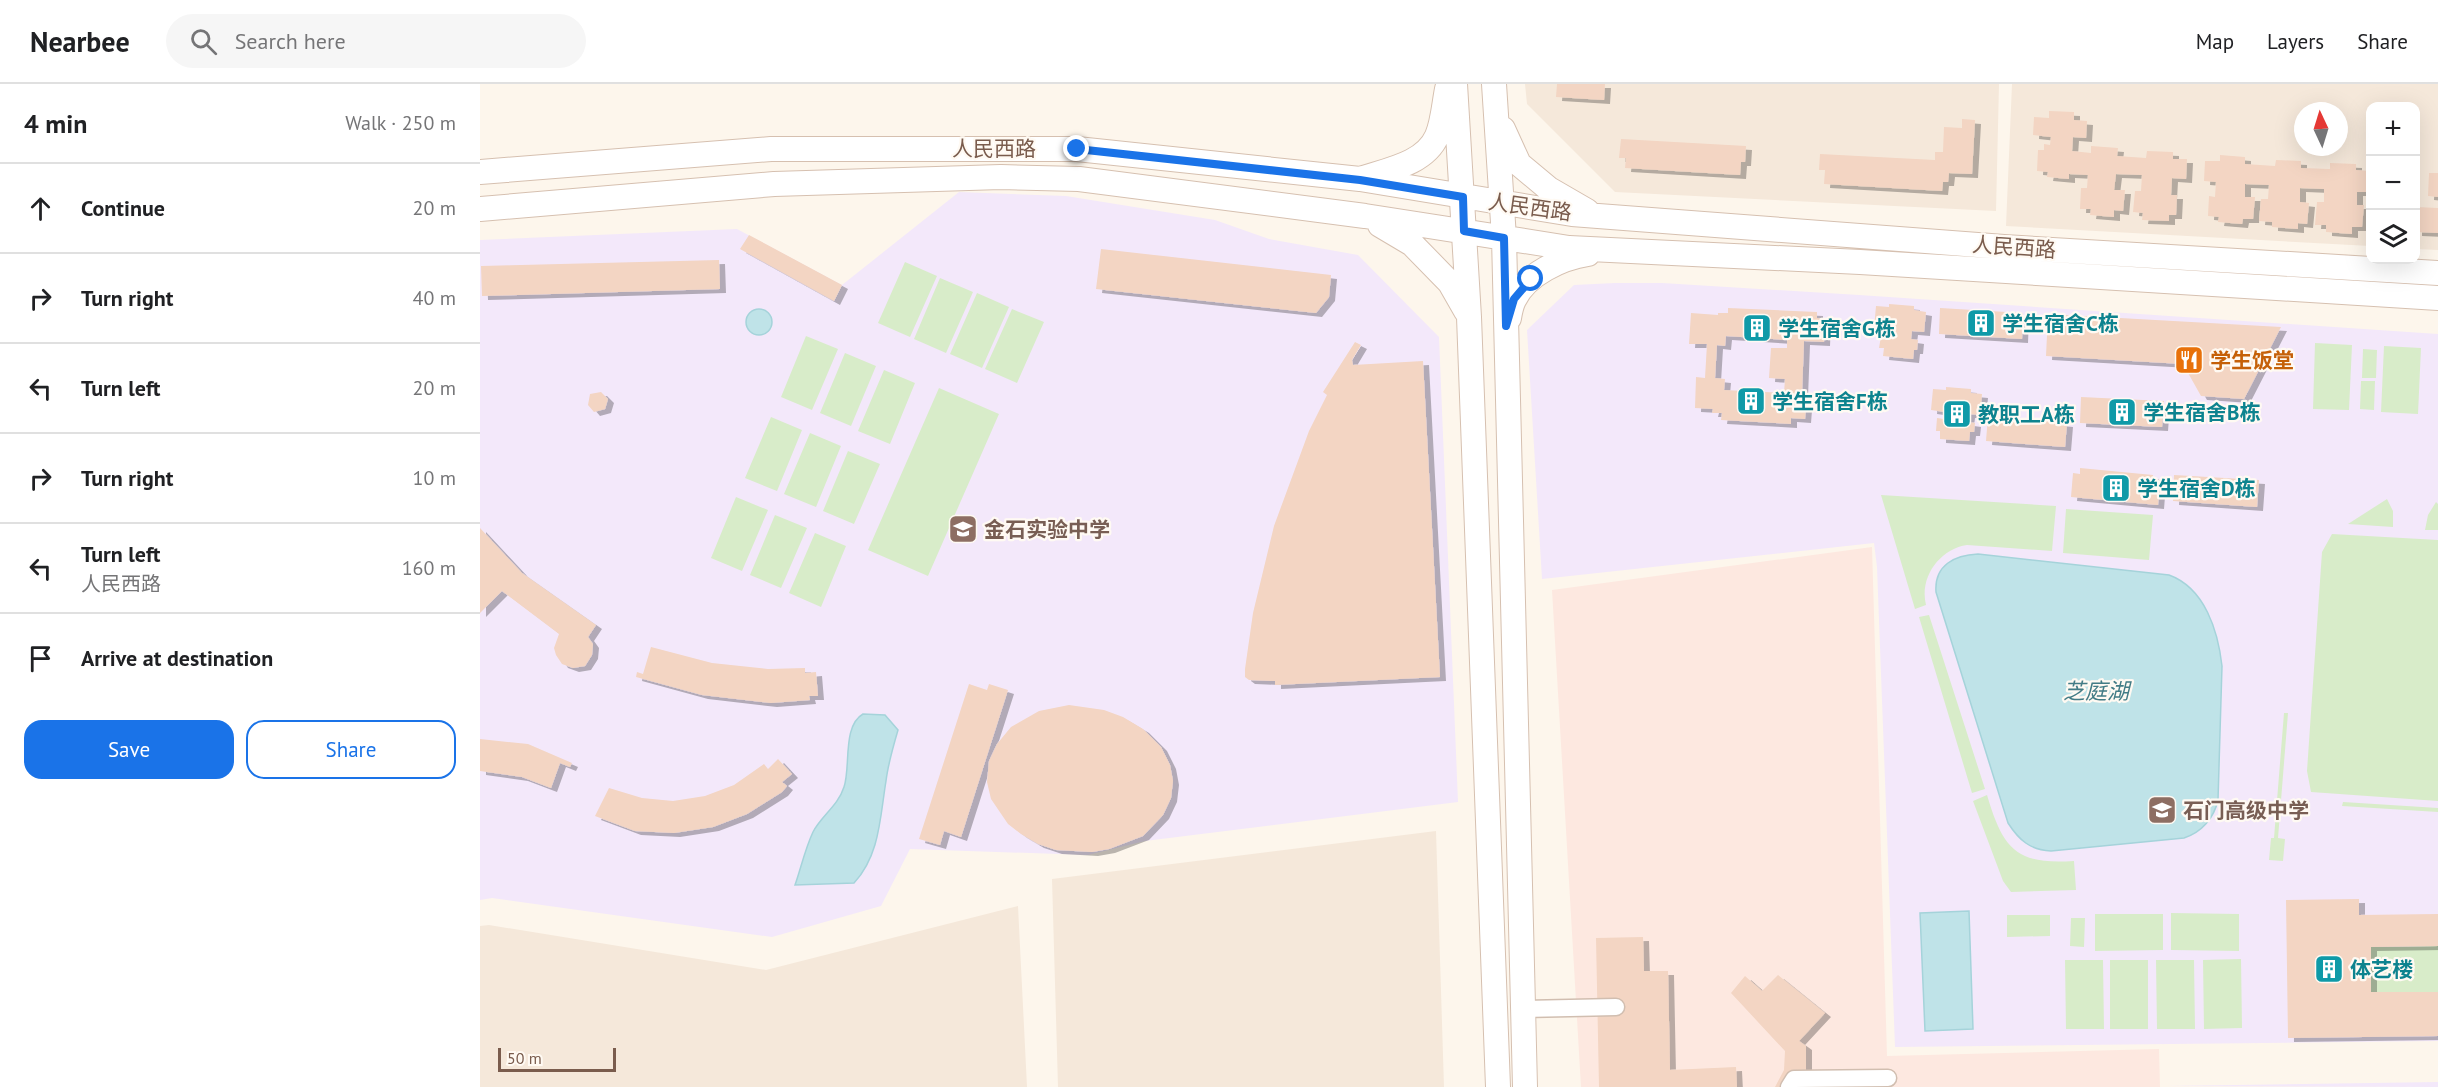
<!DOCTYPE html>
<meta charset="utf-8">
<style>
:root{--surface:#fff;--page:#f6f6f6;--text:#202124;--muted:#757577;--line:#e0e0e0;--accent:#1a73e8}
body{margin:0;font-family:"PT Sans","Noto Sans SC",sans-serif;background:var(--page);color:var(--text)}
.controls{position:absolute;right:18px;top:18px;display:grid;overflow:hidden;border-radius:12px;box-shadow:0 6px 24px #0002}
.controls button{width:54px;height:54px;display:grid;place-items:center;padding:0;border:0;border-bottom:2px solid var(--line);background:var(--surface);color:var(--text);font:30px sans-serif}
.compass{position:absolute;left:1814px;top:18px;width:54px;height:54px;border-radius:50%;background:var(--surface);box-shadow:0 6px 24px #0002;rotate:356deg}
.scale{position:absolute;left:18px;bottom:15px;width:118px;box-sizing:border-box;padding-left:6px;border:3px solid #7a5c4d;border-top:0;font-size:16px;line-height:21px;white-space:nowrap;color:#7a5c4d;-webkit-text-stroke:4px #fffaf3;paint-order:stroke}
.stop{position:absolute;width:18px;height:18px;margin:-14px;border:4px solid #1a73e8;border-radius:50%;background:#fff}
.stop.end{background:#1a73e8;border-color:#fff;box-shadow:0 2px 6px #0008}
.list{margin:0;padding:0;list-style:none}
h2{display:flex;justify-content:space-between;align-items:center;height:78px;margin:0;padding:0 24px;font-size:26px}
h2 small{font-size:20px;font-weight:400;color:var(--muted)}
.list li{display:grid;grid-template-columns:39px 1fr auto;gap:18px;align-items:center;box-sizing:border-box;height:90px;padding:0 24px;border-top:2px solid var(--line)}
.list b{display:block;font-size:22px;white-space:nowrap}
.list p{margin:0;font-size:20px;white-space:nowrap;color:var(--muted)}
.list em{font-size:20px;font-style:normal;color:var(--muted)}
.actions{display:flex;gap:12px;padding:18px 24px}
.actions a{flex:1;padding:14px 0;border:2px solid var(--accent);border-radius:18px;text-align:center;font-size:21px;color:var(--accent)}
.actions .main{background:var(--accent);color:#fff}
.icon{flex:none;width:33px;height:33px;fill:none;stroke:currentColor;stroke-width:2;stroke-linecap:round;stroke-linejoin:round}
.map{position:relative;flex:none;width:1958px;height:1003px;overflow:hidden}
header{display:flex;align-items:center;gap:36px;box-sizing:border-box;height:84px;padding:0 30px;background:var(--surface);border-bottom:2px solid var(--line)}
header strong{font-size:28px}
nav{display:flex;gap:33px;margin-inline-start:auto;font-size:21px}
.search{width:420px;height:54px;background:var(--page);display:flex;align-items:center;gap:15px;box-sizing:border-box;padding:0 21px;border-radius:33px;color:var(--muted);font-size:22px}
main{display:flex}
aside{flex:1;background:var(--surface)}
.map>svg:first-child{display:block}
.residential{fill:#f5e8da;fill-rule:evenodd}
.commercial{fill:#fde8e0}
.education{fill:#f3e8fa}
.green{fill:#d8ecc9}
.water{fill:#bfe3e8;stroke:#a5d3da;stroke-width:1.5}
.building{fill:#f3d5c3;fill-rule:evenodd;filter:url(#shadow)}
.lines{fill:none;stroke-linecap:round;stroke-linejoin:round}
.street-casing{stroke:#d1beb0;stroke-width:19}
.secondary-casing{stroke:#d6c0b0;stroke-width:26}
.street{stroke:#fff;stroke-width:16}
.secondary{stroke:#fff;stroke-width:24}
.route{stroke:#1a73e8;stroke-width:8}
.labels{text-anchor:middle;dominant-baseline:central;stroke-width:4.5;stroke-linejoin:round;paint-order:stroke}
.street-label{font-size:21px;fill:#7a5c4d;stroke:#fffaf3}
.culture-label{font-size:21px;font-weight:bold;fill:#0d838f;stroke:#fffaf3;text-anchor:start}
.food-label{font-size:21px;font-weight:bold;fill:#c56008;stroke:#fffaf3;text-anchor:start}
.education-label{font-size:21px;font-weight:bold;fill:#785e54;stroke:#fffaf3;text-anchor:start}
.water-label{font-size:22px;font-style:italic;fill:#437c86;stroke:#fffaf3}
</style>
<header>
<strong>Nearbee</strong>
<div class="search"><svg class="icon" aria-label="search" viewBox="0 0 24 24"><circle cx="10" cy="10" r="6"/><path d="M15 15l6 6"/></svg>Search here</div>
<nav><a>Map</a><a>Layers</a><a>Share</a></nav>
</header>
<main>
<aside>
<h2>4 min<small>Walk · 250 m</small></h2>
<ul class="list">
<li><svg class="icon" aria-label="ahead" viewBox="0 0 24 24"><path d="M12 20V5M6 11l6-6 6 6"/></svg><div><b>Continue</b></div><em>20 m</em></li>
<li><svg class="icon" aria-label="right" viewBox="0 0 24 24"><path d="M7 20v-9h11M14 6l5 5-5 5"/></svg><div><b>Turn right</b></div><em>40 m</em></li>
<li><svg class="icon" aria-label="left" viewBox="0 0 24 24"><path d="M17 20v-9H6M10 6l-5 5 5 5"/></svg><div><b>Turn left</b></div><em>20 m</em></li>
<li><svg class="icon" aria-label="right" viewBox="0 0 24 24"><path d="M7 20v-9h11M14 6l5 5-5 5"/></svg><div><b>Turn right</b></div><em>10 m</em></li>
<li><svg class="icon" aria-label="left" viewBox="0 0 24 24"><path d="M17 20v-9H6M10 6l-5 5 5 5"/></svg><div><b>Turn left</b><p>人民西路</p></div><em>160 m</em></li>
<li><svg class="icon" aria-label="arrive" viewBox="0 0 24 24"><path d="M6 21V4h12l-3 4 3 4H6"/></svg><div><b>Arrive at destination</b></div></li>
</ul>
<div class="actions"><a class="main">Save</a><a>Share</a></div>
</aside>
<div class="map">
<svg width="1958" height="1003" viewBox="0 0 1958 1003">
<defs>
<filter id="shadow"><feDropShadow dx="6" dy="4" stdDeviation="0" flood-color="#0004"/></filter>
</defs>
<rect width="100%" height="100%" fill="#fdf6ec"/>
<path class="residential" d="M1045 0H1519L1516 127 1135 108 1047 20Z
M1532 0H1958V166L1936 165V22H1890V162L1526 142ZM1823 27H1859V63H1823Z
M956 747 964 1003H578L572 795Z
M538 822 547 1003H0V842L9 841 286 886Z"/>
<path class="commercial" d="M1392 463 1407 972 1679 965 1680 1003H1101L1072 506Z"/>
<path class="education" d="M479 108 586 112 735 136 789 155 878 171 959 253 978 718 665 757 608 771 430 765 401 822 292 853 12 814 0 816V156L257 145 362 201Z
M1135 199H1182L1379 211 1958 250V957L1415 963 1397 483 1394 459 1062 495 1047 246 1094 201Z
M1958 998V1003L1685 1002Z"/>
<path class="green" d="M425 178 457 192 430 253 398 239Z
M460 194 493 208 466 269 434 255Z
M497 209 529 223 502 284 470 270Z
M532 225 564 238 537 299 505 285Z
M326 252 358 265 332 326 301 313Z
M1835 259 1872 261 1869 326 1833 325Z
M1904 262 1941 264 1938 330 1901 328Z
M1883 265 1897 266 1896 294H1882Z
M365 269 396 282 371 342 340 329Z
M404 286 435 299 410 360 378 347Z
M1881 297H1895L1894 326 1880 325Z
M459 304 519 330 448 492 388 466Z
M291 333 322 346 297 407 265 394Z
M330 349 361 362 336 423 304 410Z
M368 367 400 380 374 440 343 427Z
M1401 411 1576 422 1572 467 1487 461C1460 465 1439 493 1446 521L1435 525Z
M256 413 288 426 262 487 231 474Z
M1907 415 1913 427V443L1868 440Z
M1956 418 1958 420V446H1945L1948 431Z
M1586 425 1673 431 1669 476 1583 469Z
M295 431 327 444 301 504 270 491Z
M335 449 366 462 341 523 309 509Z
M1852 450 1958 456V717L1831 708 1827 687 1842 468Z
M1449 531 1505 705 1492 709 1439 533Z
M1804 629H1808L1798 754 1805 755 1803 777 1789 776 1791 754H1794Z
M1507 711C1523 765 1536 781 1594 777L1596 806 1531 808 1523 797 1493 717Z
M1863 718 1958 724V728L1862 722Z
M1691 829 1759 830V867L1691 866Z
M1615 830H1683V866L1615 867Z
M1527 831H1570V852L1527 853Z
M1591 834H1605L1604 863 1590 862Z
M1958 862V908H1891V863Z
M1761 875 1762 944 1724 945 1723 876Z
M1585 876H1623L1624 945H1586Z
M1630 876H1668V945H1630Z
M1676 876H1714L1715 945H1677Z"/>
<path class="water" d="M266 238a13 13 0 1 1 26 0a13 13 0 1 1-26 0Z
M1498 470 1689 491C1725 504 1738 547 1742 582L1738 716C1734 734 1722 748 1704 754L1571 767C1550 766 1539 756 1528 739L1456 508C1454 481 1475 471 1498 470Z
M383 630 405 631 418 646C413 663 408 680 406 697 400 733 400 771 374 799L315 801C321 784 325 765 333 748 341 732 358 722 364 703 371 683 362 642 383 630Z
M1489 827 1493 945 1445 947 1440 829Z"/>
<path class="building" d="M1077 0H1125L1124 16 1076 13Z
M1569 27 1594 28V36L1607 37 1606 54 1593 53 1592 67 1611 69V62L1638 64 1637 72 1666 74 1667 67 1693 68V75H1707L1706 95 1692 94 1691 111H1697L1696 131H1689V137L1662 136 1663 129 1653 128 1655 107H1661L1662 91 1636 90 1634 106H1645L1643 127 1634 126V133L1610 131 1611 125H1600L1601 104H1607L1608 91 1589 90V95L1567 93 1568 88 1557 87 1558 66H1564V60L1570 61 1571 53 1553 51 1554 33 1569 34Z
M1482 35 1495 36 1492 90 1469 89 1468 98H1463L1462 107 1344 100 1345 86H1339L1340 70 1455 76V68H1463L1464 43 1482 44Z
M1141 55 1266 62 1265 78H1261L1260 91 1145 84 1146 74H1139Z
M1740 71 1765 73V80L1795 82 1796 76 1821 77V84L1850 85V79L1876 80V86L1890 87 1889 108H1877V121H1884L1882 143H1872V150L1846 148V141H1835L1837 118H1844V105L1820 104V118L1829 119 1827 140 1818 139V145L1792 143V138L1779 137 1781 115H1788L1789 101 1765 100V113H1775L1773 135H1763L1762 140 1738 138 1739 133 1728 132 1729 112 1735 113 1736 98 1724 97 1725 77H1740Z
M1949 89H1958V113L1948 112Z
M1936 123 1958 124V149L1936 148Z
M269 151 362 201 354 217 260 165Z
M621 165 851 191 849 213 836 229 616 205Z
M239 176 240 205 2 212 1 182Z
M1409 220 1434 222V226L1446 228 1444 248 1432 247 1431 255 1438 256 1437 266H1434L1433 275 1403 272 1404 264H1399L1401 252H1408V245L1394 244 1396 222 1409 223Z
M1248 224 1337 228V234L1345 235 1344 258 1324 257 1322 309 1327 310 1325 335 1311 334V340L1241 336 1242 329H1232L1233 325 1215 324 1216 293 1225 294 1227 260H1209L1211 229 1238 231V229H1248ZM1246 252 1307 256V264H1291L1289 294 1305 295 1304 309 1244 306 1245 295 1235 294 1237 261 1245 262Z
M1460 224 1543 229 1542 255 1459 250Z
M1568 230 1801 243 1764 315 1721 312 1703 280 1566 272Z
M875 258 881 261 872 276 873 281 943 277 960 593 795 601V597L769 596 765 593V585L773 529 794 442 829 347 847 311 843 308Z
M1466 303 1491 305V309L1502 310 1500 331 1489 330 1488 338 1495 339 1494 348H1490L1489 357 1460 355V347H1456L1457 334 1464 335 1465 328 1451 326 1453 305 1466 306Z
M121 308 128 315 125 325 114 328 108 321 110 310Z
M1601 313 1684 317 1682 343 1600 339Z
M1508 332 1587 339 1585 363 1506 357Z
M1600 384 1673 391V395L1680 396 1678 421 1591 413 1593 389 1600 390Z
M1694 391 1779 396 1777 423 1693 417Z
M0 444 42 489 116 541 108 553 113 560 112 571 105 582 93 584 82 580 76 571 74 564 79 550 22 507 0 529Z
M171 563 232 579 288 585 325 584V589L336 588 338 612H329L330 616 291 619 222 611 156 593 157 588 163 590Z
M489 600 507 606 509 600 528 606 481 753 464 747 460 761 439 755Z
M589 621 624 626 643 633 663 645 681 663 690 681 693 697 691 714 683 731 663 752 629 765 612 768 576 766 558 760 541 750 528 740 511 715 507 698 509 677 517 660 531 643 559 627Z
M0 655 48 660 92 679 90 683 80 679 71 704 42 693 0 687Z
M298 675 312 690 302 698 307 702 302 708 267 730 233 743 194 749 155 747 115 732 129 704 162 714 193 717 225 712 254 701 284 680 288 685Z
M1879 815V831L1958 830V862L1891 863V908H1958V952L1808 954 1806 816Z
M1163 853 1164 887H1188L1190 986 1256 983 1257 1003H1119L1116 854Z
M1298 891 1345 929 1319 957 1326 962V1003H1295L1304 986 1305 967 1251 909 1265 892 1282 907Z"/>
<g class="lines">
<g class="street-casing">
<path id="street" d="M1043 925 1136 923
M1309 1003 1314 995 1408 994"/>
</g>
<g class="secondary-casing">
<path id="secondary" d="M975 0 989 233 1018 1003
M1014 0 1024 154 1045 1003
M1023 45 1039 80 1069 105 1107 127
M0 88 291 65H597L880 95 1092 130 1524 163 1958 189
M880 95C907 86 945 80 957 52 963 38 964 20 967 5
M0 125 294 100 521 93 599 95 885 132 1089 164 1380 178 1958 214
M900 141 932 160 970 199 986 227
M1029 234C1030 228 1031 222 1034 216 1046 190 1082 174 1108 170"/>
</g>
<use href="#street" class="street"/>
<use href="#secondary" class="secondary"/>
</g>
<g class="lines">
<path class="route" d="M597 65 880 96 983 113 984 147 1024 154 1026 242 1034 215 1051 195"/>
</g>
<defs>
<g id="building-square" transform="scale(1.5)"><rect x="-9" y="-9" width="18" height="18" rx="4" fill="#0f9aa8" stroke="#fffaf3"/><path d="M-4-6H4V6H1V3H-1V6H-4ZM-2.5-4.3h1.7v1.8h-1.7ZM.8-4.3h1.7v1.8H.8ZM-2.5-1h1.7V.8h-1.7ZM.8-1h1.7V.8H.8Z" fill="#fff"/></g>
<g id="restaurant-square" transform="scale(1.5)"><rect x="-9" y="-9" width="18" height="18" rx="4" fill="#e8710a" stroke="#fffaf3"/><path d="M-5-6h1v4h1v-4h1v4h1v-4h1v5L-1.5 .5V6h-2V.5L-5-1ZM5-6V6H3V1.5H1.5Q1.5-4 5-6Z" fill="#fff"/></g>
<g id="school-square" transform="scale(1.5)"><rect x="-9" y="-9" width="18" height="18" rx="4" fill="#8d6e63" stroke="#fffaf3"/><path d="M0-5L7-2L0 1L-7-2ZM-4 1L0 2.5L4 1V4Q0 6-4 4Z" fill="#fff"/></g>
</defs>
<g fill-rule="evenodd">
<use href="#building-square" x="1501" y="239"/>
<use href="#building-square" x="1277" y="244"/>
<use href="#restaurant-square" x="1709" y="276"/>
<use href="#building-square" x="1271" y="317"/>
<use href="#building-square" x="1642" y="328"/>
<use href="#building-square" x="1477" y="330"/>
<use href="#building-square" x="1636" y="404"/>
<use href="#school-square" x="483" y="445"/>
<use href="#school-square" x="1682" y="726"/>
<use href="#building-square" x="1849" y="885"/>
</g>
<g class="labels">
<g class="street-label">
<text x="514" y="64">人民西路</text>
<text transform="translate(1050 123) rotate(8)">人民西路</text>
<text transform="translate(1534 163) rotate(4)">人民西路</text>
</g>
<g class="culture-label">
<text x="1522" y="239">学生宿舍C栋</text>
<text x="1298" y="244">学生宿舍G栋</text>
<text x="1292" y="317">学生宿舍F栋</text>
<text x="1663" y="328">学生宿舍B栋</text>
<text x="1498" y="330">教职工A栋</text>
<text x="1657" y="404">学生宿舍D栋</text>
<text x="1870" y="885">体艺楼</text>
</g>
<g class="food-label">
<text x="1730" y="276">学生饭堂</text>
</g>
<g class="education-label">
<text x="504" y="445">金石实验中学</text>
<text x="1703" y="726">石门高级中学</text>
</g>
<g class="water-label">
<text x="1616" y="607">芝庭湖</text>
</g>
</g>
</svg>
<div class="controls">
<button>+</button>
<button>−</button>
<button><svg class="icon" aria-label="layers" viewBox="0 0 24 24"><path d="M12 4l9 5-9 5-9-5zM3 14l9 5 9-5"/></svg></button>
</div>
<svg class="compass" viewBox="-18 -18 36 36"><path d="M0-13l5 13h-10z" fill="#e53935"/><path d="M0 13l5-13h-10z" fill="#757577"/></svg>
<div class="scale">50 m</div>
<div class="stop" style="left:1051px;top:195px"></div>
<div class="stop end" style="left:597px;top:65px"></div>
</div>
</main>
